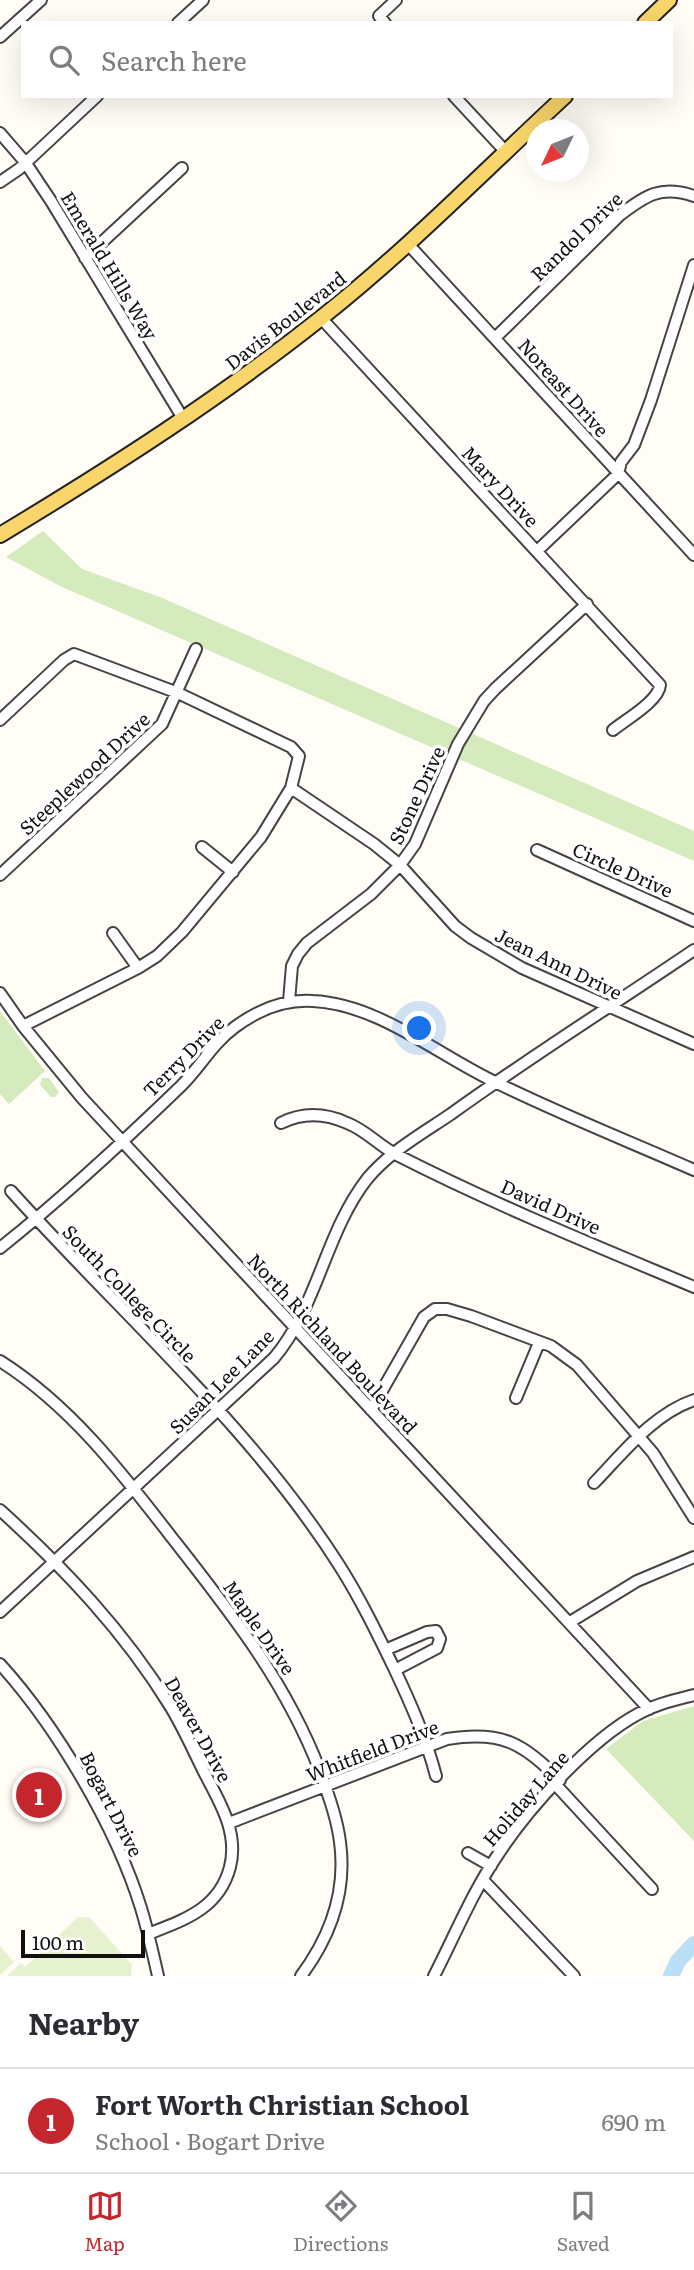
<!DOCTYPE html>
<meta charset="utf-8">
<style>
:root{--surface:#fff;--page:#f2f2f3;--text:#2b2b33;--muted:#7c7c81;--line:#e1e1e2;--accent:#c4262e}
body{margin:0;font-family:Literata,serif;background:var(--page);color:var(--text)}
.compass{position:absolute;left:526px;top:119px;width:63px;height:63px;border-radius:50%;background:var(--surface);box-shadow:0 7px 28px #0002;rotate:227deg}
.scale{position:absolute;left:21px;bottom:18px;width:124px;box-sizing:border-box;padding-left:7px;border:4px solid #111;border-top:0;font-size:19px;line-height:24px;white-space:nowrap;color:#111;-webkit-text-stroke:5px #fff;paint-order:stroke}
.you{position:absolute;left:420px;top:1029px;width:24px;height:24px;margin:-18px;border:5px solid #fff;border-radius:50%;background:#1a73e8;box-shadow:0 0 0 10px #1a73e833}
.badge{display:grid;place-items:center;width:46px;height:46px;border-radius:50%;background:var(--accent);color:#fff;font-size:23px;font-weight:700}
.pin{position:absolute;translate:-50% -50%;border:4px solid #fff;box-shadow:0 2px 7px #0006}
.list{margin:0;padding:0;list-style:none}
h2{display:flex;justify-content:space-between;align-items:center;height:91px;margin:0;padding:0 28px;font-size:30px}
h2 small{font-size:23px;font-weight:400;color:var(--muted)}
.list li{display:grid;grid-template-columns:46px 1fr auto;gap:21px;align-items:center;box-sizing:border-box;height:105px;padding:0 28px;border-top:2px solid var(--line)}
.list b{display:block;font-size:26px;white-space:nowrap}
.list p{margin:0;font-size:23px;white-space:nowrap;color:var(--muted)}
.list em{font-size:23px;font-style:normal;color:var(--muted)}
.icon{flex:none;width:38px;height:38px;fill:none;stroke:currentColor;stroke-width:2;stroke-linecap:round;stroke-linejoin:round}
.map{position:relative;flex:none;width:694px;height:1976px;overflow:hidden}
.search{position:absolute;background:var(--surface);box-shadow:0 7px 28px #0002;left:21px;right:21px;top:21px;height:77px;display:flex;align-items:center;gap:18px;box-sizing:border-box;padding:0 24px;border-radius:0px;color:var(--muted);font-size:26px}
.sheet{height:196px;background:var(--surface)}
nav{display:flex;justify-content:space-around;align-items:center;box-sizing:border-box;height:98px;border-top:2px solid var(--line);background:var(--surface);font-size:19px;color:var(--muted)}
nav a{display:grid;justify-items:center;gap:4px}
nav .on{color:var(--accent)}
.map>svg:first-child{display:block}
.green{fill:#d5ebbd}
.pitch{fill:#e6f2cf}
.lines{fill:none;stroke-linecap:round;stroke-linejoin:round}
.river{stroke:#b9e0f7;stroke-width:16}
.minor-casing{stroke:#444;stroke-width:14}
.major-casing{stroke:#222;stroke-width:18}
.minor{stroke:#fff;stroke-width:10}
.major{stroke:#f9d66b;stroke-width:14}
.labels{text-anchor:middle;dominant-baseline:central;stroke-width:7;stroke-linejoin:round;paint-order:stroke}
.street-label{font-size:19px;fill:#111;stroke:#fff}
</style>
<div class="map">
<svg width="694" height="1976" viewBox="0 0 694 1976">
<rect width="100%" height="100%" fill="#fffdf5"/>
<path class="green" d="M43 531 82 569 160 597 694 831V861L62 587 6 557Z
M0 1011 45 1071 9 1104 0 1094Z
M42 1078H49L59 1092 55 1097H51L40 1085Z
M694 1706V1841L606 1749 643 1721Z"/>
<path class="pitch" d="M78 1917 90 1918 132 1965 131 1976H7L21 1963 25 1967Z
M0 1946 14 1962 0 1975Z"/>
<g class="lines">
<path class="river" d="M671 1976 678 1961 694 1944"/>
<g class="minor-casing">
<path id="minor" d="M178 23 203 0
M385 23 379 16 396 0
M0 37 41 0
M454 96 505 151
M0 133 25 162 51 201 184 420
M0 182 19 169 97 96
M407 243 694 555
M85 258 182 168
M321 318 660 685C659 701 625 720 613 730
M495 338 620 215C646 195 661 185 694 196
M537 551 618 474 621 462 634 445 651 400 694 265
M0 720 64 660 74 654 178 693 291 747 299 756 291 788 261 837 182 932 157 956 138 968 23 1026
M291 788 374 844 400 865 455 926 471 938 522 968 694 1044
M202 847 233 872
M537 850 694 921
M0 875 162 724 196 649
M113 933 138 968
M0 993 23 1026 82 1098 649 1709
M289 1001 292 966 298 954 307 943 371 894 400 865 415 844 458 744 484 701 495 689 587 604
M281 1123C303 1112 325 1113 347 1123 366 1130 379 1146 397 1155 493 1204 594 1245 694 1287
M11 1191C121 1314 250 1425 339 1565 360 1598 377 1633 394 1668 411 1704 426 1738 436 1776
M0 1248C63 1198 123 1142 181 1086 200 1067 213 1043 235 1027 258 1010 284 999 313 1001 378 1004 438 1055 495 1082 560 1114 628 1141 694 1170
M0 1361C71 1406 122 1473 173 1539 231 1613 286 1682 320 1771 328 1794 337 1818 340 1842 347 1893 330 1937 301 1976
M516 1398 539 1343
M371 1410 424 1317 435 1309H447L471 1316 551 1346 577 1365 653 1453 694 1518
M594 1483C623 1453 653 1414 694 1400
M0 1510C64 1568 124 1631 170 1706 183 1727 193 1750 204 1772 219 1801 239 1832 230 1867 219 1909 184 1920 148 1934
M0 1612 274 1358C318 1306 325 1233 367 1179 389 1152 423 1133 451 1114 530 1057 613 1005 694 950
M570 1622 637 1581 694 1557
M385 1650 427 1632 436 1631 440 1639 437 1648 395 1670
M0 1664C57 1727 116 1827 141 1908 148 1931 153 1954 158 1976
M555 1784 652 1889
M229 1823 447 1739C502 1730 522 1743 560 1780
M468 1853 491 1866
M483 1880 574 1976
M434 1976C455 1935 473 1891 499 1853 529 1807 590 1740 638 1714 656 1704 675 1700 694 1695"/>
</g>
<g class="major-casing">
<path id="major" d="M645 23 669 0
M0 535C111 468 219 399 321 318 407 250 484 171 565 96"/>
</g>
<use href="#minor" class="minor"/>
<use href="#major" class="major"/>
</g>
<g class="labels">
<g class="street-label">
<text transform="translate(576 236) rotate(-44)">Randol Drive</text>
<text transform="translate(110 265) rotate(59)">Emerald Hills Way</text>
<text transform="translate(285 320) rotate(-38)">Davis Boulevard</text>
<text transform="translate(564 387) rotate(48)">Noreast Drive</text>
<text transform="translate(501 486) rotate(47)">Mary Drive</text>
<text transform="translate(84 773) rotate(-43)">Steeplewood Drive</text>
<text transform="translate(416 795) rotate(-65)">Stone Drive</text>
<text transform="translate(623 869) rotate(24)">Circle Drive</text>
<text transform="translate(559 963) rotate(26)">Jean Ann Drive</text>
<text transform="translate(183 1056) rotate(-45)">Terry Drive</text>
<text transform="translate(551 1206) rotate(24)">David Drive</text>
<text transform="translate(130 1293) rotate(46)">South College Circle</text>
<text transform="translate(333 1343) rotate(47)">North Richland Boulevard</text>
<text transform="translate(221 1381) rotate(-45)">Susan Lee Lane</text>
<text transform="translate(260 1627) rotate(55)">Maple Drive</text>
<text transform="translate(199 1729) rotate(61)">Deaver Drive</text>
<text transform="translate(372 1750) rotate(-21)">Whitfield Drive</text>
<text transform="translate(525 1798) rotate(-49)">Holiday Lane</text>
<text transform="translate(112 1804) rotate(63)">Bogart Drive</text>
</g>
</g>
</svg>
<svg class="compass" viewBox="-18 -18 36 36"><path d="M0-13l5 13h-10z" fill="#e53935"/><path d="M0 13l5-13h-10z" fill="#7c7c81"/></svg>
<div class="scale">100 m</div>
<div class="you"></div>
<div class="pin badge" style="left:39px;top:1795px">1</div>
<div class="search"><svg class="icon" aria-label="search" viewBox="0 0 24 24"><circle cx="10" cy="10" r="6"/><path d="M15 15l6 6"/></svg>Search here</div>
</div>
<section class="sheet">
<h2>Nearby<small></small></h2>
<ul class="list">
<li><span class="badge">1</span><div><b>Fort Worth Christian School</b><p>School · Bogart Drive</p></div><em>690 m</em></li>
</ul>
</section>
<nav>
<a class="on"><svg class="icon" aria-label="map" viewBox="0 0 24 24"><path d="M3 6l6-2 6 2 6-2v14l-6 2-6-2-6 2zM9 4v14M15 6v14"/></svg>Map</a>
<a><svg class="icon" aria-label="directions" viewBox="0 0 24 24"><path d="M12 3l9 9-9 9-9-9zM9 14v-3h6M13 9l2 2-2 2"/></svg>Directions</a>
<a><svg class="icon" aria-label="saved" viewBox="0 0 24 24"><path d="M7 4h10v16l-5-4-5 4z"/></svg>Saved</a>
</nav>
